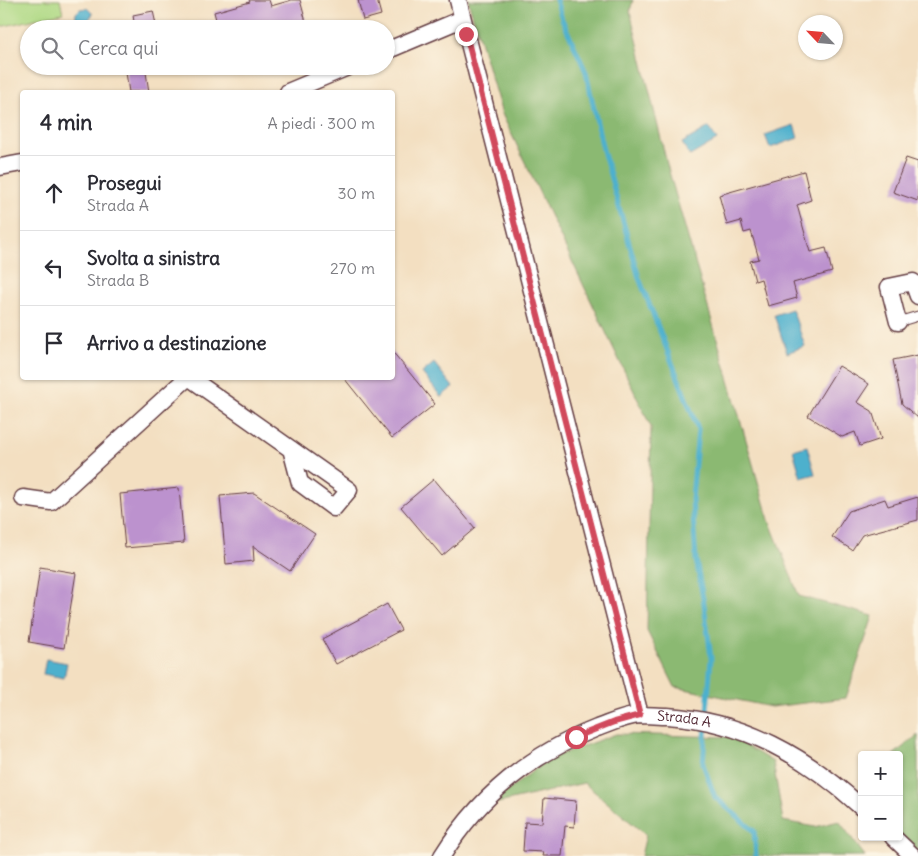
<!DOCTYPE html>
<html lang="it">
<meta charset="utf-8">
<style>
:root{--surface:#fff;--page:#f2f2f3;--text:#2b2b33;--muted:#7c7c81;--line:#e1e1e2}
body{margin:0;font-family:Delius,sans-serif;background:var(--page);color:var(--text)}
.controls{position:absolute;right:15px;bottom:15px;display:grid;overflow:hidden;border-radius:5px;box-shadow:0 1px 4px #0004}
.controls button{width:45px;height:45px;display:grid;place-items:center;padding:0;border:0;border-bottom:1px solid var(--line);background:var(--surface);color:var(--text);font:25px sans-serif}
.compass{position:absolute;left:798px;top:15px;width:45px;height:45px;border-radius:50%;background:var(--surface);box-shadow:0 1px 4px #0004;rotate:296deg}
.stop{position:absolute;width:15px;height:15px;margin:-11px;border:4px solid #d1495b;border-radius:50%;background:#fff}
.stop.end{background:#d1495b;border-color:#fff;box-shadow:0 1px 5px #0008}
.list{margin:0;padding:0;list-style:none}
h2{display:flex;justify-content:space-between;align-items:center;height:65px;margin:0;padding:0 20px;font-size:21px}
h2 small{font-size:16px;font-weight:400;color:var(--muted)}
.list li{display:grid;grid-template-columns:32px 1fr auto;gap:15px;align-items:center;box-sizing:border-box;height:75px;padding:0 20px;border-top:1px solid var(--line)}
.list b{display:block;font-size:19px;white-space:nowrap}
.list p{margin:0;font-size:16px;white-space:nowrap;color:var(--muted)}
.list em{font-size:16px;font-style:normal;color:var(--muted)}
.icon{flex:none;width:28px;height:28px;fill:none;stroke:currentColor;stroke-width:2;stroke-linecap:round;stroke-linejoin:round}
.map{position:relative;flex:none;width:918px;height:856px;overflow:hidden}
.search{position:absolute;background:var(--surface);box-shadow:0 1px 4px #0004;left:20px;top:20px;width:375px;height:55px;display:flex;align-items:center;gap:12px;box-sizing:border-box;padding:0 18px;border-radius:28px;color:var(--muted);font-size:19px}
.panel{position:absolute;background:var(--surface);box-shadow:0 1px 4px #0004;left:20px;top:90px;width:375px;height:290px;border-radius:5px}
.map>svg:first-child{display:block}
.green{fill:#afd984;stroke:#7c7c58}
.forest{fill:#8bb972;stroke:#6a6c4e}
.water{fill:#4eb0cd;stroke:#4c687c}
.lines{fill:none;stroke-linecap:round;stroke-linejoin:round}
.stream{stroke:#4eb0cd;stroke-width:5}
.building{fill:#bc92ce}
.service-casing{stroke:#633c42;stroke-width:11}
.minor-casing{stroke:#633c42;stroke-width:19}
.service{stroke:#fff;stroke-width:9}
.minor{stroke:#fff;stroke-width:16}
.route{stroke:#d1495b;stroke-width:6}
.labels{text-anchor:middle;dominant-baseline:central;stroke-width:4;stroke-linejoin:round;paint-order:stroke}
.street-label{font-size:14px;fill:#4a1f2b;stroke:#fcf5e5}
</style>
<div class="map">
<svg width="918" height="856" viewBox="0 0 918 856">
<rect width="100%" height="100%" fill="#fcf5e5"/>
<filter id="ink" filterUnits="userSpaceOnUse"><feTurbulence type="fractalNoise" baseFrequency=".02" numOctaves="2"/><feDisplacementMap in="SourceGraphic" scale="10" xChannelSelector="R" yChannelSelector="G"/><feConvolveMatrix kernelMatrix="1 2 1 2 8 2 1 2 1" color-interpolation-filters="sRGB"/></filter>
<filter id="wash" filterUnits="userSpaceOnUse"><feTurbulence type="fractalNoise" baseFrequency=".0096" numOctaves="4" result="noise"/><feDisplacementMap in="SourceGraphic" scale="20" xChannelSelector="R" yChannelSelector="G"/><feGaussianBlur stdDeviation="1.12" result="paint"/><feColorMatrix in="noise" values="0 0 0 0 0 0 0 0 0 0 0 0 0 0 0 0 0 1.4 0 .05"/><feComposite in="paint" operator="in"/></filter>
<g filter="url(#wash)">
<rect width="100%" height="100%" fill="#f3dfc1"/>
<path class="green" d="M0 0H60L63 13 0 27Z"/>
<path class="forest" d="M468 0H633L630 11 668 168 769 520 799 596 873 616 846 698 771 707 675 687 647 631 651 427 502 114Z
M616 734 732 737 773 762 783 821 815 827 839 821 865 856H641L646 835 584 783 490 805 548 759Z
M918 735V854L899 837V755H893Z"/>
<path class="water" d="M87 8 93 14 89 19 91 21 90 24C84 25 81 29 75 23L76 13 80 9Z
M794 125 798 138 770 148 765 135Z
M709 127 717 140 690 156 682 143Z
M792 309 805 346 787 353 774 315Z
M434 363 453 387 441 397 422 373Z
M807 446 815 474 801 478 793 450Z
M46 659 67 663 64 678 43 674Z"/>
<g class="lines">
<path class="stream" d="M556 0 562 19 586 72 603 150 639 278 698 429 692 499 696 560 704 604 711 658 703 764 715 797 754 831 756 856"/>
</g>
<g id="blocks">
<path class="building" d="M249 0H269L271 6 292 0H300L306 22 281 29H240L238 22 218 27 214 12 250 2Z
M358 0H377L381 15 363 20Z
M153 11 157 29H135L133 15Z
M125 66H145L149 92H129Z
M906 158 918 162V201L893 192Z
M804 171 811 200 797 205 810 252 826 248 832 272 793 283 797 298 768 306 761 279 755 281 750 261 759 259 751 231 744 233 741 221 727 225 719 195Z
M392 351 435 404 392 438 344 378H392Z
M918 355V418L902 404 893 360Z
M839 366 869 384 857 402 872 411 881 439 860 446 855 432 842 437 808 416Z
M434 479 475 528 442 556 401 507Z
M179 488 184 543 125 548 120 494Z
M254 493 315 534 290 571 253 546 254 561 226 564 220 496Z
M918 497V520L862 535 852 550 832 537 849 511 885 499 888 506Z
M40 567 76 573 64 648 29 642Z
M387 604 401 630 336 664 322 639Z
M544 798 576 801 574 827 565 826 562 856H543L544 852 523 851 525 822 542 823Z"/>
</g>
</g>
<g filter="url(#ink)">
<use href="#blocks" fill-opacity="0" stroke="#633c42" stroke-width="1"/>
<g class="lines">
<g class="service-casing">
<path id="service" d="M898 322 918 316"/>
</g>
<g class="minor-casing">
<g id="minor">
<path d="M458 0 640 715"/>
<path d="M386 51 462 19"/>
<path d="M288 92 350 66"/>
<path d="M0 167 22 163"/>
<path d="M898 322 889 287 913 282 918 296"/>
<path d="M190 378 349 490 334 508 300 483 291 449"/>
<path d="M23 498 51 502 187 378"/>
<path d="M893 837 913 856"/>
<path id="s1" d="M442 856C479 796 531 754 597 728 611 723 625 716 640 715 649 715 658 716 667 716 744 721 806 756 862 808"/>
</g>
</g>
<use href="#service" class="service"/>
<use href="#minor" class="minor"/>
</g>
</g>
<g class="lines" filter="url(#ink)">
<path class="route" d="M466 34 640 715 614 722 576 737"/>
</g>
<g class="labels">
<g class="street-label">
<text stroke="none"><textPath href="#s1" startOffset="294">Strada A</textPath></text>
</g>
</g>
</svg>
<div class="controls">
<button>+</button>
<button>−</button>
</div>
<svg class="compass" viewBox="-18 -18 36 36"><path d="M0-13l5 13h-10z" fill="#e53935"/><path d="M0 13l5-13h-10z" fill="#7c7c81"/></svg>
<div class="stop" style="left:576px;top:737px"></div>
<div class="stop end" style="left:466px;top:34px"></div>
<div class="search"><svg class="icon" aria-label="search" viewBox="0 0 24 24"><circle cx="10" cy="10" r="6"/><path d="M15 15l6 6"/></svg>Cerca qui</div>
<section class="panel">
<h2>4 min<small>A piedi · 300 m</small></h2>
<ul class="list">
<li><svg class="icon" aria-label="ahead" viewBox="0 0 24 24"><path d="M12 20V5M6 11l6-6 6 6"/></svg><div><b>Prosegui</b><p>Strada A</p></div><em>30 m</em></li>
<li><svg class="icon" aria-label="left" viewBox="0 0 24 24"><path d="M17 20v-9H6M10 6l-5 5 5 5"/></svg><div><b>Svolta a sinistra</b><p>Strada B</p></div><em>270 m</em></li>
<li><svg class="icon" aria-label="arrive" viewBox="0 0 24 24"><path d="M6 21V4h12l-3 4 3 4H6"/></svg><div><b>Arrivo a destinazione</b></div></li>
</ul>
</section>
</div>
